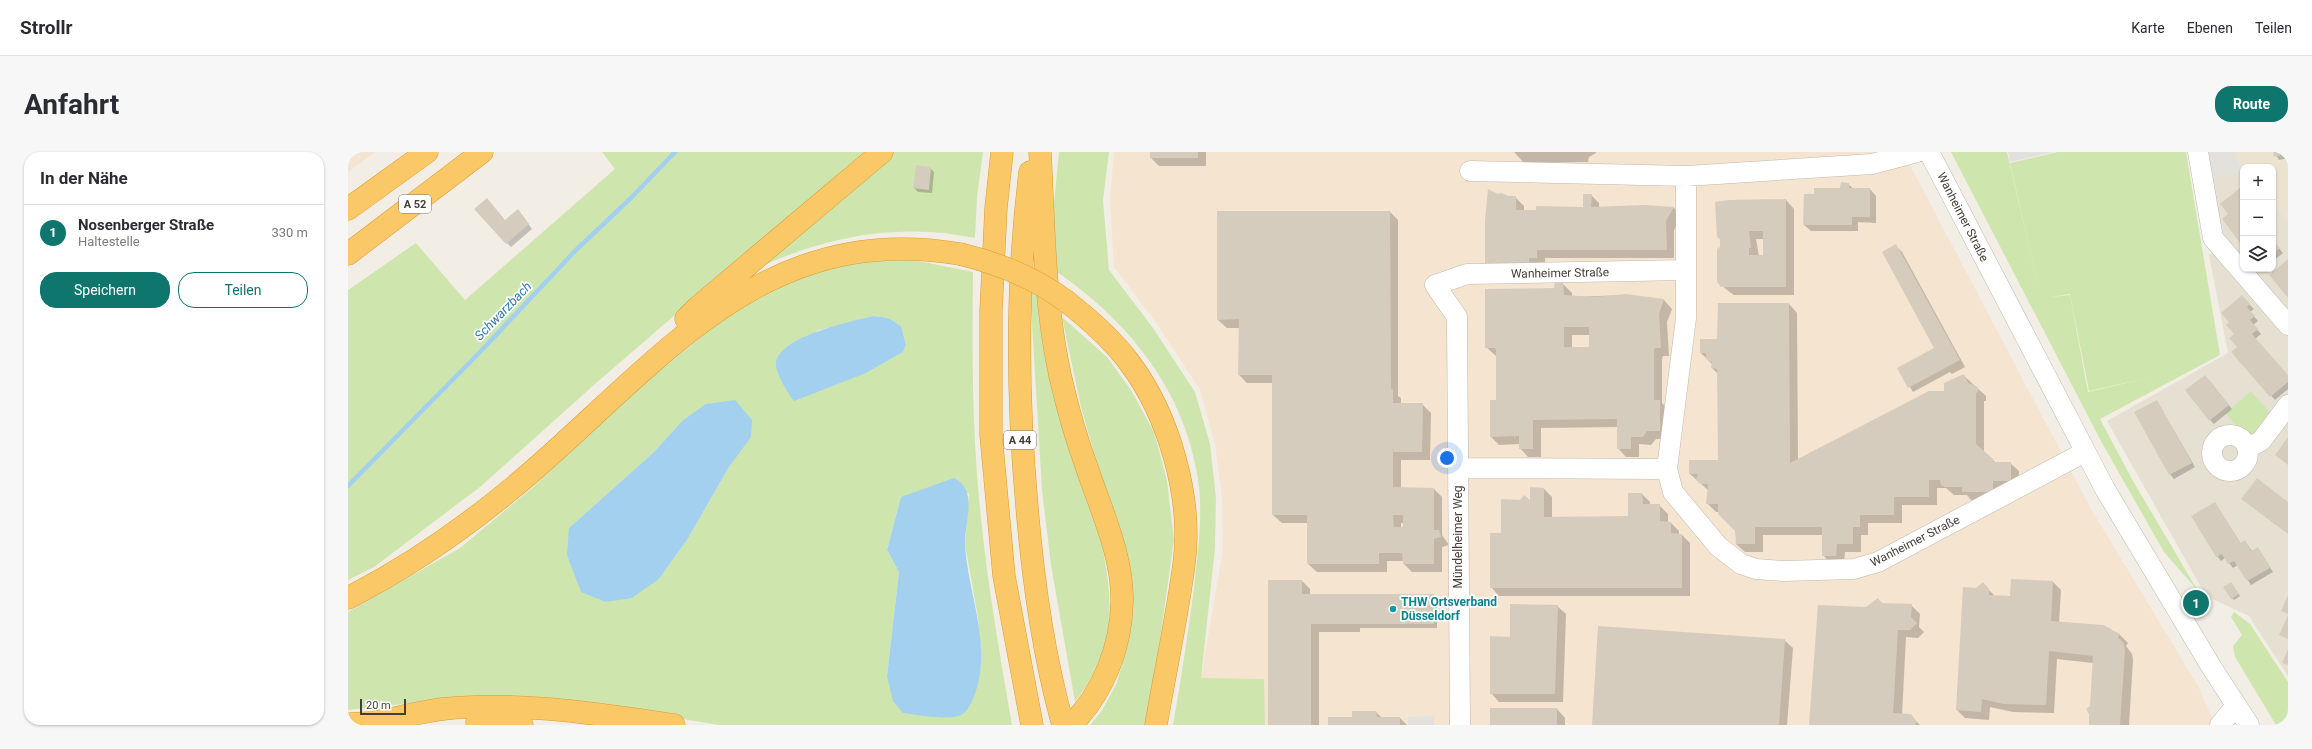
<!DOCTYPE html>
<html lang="de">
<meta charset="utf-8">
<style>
:root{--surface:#fff;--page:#f7f7f7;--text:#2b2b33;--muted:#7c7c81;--line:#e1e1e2;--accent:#0f766e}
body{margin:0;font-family:Roboto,sans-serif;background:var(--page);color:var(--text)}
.controls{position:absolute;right:12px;top:12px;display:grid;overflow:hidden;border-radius:8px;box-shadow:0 1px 3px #0004}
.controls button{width:36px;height:36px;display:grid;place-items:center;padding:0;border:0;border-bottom:1px solid var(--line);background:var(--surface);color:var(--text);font:20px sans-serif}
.scale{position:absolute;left:12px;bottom:10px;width:46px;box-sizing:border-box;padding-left:4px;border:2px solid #443e35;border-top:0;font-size:11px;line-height:14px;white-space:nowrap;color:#443e35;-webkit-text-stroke:3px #fff;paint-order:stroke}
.you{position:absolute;left:1099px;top:306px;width:14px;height:14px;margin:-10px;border:3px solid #fff;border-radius:50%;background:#1a73e8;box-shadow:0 0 0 6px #1a73e833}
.badge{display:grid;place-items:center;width:26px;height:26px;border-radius:50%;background:var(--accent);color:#fff;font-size:13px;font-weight:700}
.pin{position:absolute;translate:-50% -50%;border:2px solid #fff;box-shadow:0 1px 4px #0006}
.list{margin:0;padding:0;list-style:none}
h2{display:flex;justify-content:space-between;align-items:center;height:52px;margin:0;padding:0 16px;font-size:17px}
h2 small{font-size:13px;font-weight:400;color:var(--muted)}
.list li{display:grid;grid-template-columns:26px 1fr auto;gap:12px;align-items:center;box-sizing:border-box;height:56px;padding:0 16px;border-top:1px solid var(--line)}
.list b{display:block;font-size:15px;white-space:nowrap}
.list p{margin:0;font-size:13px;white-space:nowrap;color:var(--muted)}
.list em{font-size:13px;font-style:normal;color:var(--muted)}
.actions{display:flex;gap:8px;padding:12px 16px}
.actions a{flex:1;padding:9px 0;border:1px solid var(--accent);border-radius:16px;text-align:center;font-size:14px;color:var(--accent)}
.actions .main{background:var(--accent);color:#fff}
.icon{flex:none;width:22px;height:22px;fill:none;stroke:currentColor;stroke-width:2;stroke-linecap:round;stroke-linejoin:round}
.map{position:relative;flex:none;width:1940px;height:573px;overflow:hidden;border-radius:16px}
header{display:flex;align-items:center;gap:24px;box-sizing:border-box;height:56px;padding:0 20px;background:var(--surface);border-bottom:1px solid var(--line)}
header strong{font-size:19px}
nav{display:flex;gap:22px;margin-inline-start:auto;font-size:14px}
.intro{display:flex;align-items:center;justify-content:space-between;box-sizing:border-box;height:96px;padding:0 24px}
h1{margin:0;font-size:28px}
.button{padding:10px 18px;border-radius:16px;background:var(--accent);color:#fff;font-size:14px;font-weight:700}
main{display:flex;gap:24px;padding:0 24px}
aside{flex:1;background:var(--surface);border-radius:16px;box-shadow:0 1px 3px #0004}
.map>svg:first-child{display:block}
.residential{fill:#e6e0d3;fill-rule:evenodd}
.commercial{fill:#f4e4d0}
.education{fill:#ebe3cf}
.green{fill:#cee6ae;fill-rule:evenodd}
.parking{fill:#e3e1dd}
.water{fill:#a2d0ee}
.shadow{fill:#0003;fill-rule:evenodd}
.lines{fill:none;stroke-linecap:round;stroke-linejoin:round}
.stream{stroke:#a2d0ee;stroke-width:4.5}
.building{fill:#d6ccbe;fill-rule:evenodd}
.minor-casing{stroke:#c0b8ab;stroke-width:21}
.highway-casing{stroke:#da9c37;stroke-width:23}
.minor{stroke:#fff;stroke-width:20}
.highway{stroke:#fbc867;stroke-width:22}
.highway-bridge-casing{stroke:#da9c37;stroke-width:23;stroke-linecap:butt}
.highway-bridge{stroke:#fbc867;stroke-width:22}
.culture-dot{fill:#0f9aa8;stroke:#fff;stroke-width:1.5}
.labels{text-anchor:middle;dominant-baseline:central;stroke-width:3.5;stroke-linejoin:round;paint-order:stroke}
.shield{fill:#fff;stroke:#7c7872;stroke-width:1}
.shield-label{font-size:11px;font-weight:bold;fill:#443e35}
.street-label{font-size:12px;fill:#443e35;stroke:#fff}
.culture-label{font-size:12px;font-weight:bold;fill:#0d838f;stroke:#fff;text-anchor:start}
.water-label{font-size:13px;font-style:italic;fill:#307bae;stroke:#fff}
</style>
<header>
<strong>Strollr</strong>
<nav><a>Karte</a><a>Ebenen</a><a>Teilen</a></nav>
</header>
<div class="intro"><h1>Anfahrt</h1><a class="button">Route</a></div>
<main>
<aside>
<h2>In der Nähe<small></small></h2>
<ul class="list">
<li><span class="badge">1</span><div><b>Nosenberger Straße</b><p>Haltestelle</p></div><em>330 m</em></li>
</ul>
<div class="actions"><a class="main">Speichern</a><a>Teilen</a></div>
</aside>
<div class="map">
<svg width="1940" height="573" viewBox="0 0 1940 573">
<rect width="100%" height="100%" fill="#f2eee5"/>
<path class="residential" d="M1852 0H1940V524L1901 464 1858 444 1759 269 1880 201 1861 103 1876 90ZM1895 15H1925V117H1895Z"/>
<path class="commercial" d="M0 0H27L0 20Z
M766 0H1555L1743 357 1850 534 1867 573H849L853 526 875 397 874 345 867 292 852 238 809 172 766 115 762 48Z"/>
<path class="education" d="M1858 0H1940V70L1925 53V15H1895V21L1892 20 1863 25Z"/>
<path class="green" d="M254 0H516L247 232 132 335 26 415 0 428V138L68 91 117 148 267 17Z
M543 0H635L629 45 627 86C551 70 476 84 406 118Z
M711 0H761L755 48 761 118 805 176 847 240 862 292 868 346 867 396 853 526 916 527 917 573H825C833 527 840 482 846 436 850 398 856 359 849 321 834 234 777 166 706 118L704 72Z
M1603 0H1659L1693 146 1662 11 1710 0H1838L1872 203 1752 267 1785 329 1850 439 1816 400 1754 291ZM1722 142 1741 239 1804 225 1740 240 1722 143 1702 145Z
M556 106 625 120C624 202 624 284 633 366 640 435 652 504 664 573H371L244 552 109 546 0 558V460L112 396 183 337 299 229 378 165 434 134 472 119 513 109ZM526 164 540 166 553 174 558 193 555 200 518 221 468 179ZM334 269 381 315 339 388 311 427 221 376 306 300ZM621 341 617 392 630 466 633 498 539 524 551 420 539 398 553 345Z
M682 139 693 147 752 383C761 429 769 468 750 513 745 526 735 538 727 550L703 413 694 338Z
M714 165 759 205 783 238 806 280 819 329 826 388 800 573H742L753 560 769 531 778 496 770 384 733 255Z
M1903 239 1924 263C1920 268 1915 275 1910 280 1899 289 1883 269 1878 261Z
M1886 460 1902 472 1940 530V573H1928L1887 505 1885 494 1894 483 1883 465Z"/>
<path class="parking" d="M1660 0H1706L1662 10Z
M1858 0H1887L1892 20 1863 25Z
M1086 564V573H1060V565Z"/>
<path class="water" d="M526 164 540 166 553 174 558 193 555 200 518 221 446 249C440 241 426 219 428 210 433 184 504 169 526 164Z
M387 248 404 268 403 285 381 315 339 388 311 427 284 446 258 450 233 440 219 403 221 376 306 300 334 269 358 252Z
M606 326C631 338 616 371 617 393 620 445 647 497 624 549 621 555 618 562 610 564 596 568 570 563 555 561L545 549 539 524 551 420 539 398 553 345Z"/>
<path class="shadow" d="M803 0H858V14H811L803 6Z
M1166 0H1248V1L1241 5 1240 10 1176 11Z
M1926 0H1940V6L1931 8Z
M582 16 586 20 584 41 570 40 566 36Z
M1500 32 1506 37H1522L1528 44V71L1510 70V79H1463L1456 73 1467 43 1493 37Z
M1150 43 1167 45 1176 54V59H1189V55H1234L1236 57 1243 43 1251 51V56L1296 54 1326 56 1334 64 1326 78V106H1197V113L1146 124Z
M1438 48 1446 57V143H1386L1379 138 1370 130V98ZM1408 87H1416V104H1411Z
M870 60H1042L1050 68V244L1053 246V252H1074L1083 261 1082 308H1053V336L1086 337 1094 345V383L1101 393 1094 395V420H1064L1056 412V409H1039V420H969L960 412V371H934L925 363V231H899L891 223V176H879L870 168ZM1053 371H1056V376H1053Z
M174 63 184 77 163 95 159 91 158 69Z
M1925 89 1935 101 1925 109Z
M1548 94 1554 100 1617 215 1604 222 1602 220 1565 240 1551 216 1589 200Z
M1213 130 1224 141V145L1278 143 1316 148 1324 157 1319 170 1321 204H1315L1314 207V251L1320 257V287H1308L1303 293 1291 292V305H1278L1270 296V275L1193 276V305H1180L1172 296V292L1151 293 1143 285 1149 249 1148 204 1138 195ZM1224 183H1242V196H1224Z
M1894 145 1906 157 1902 160 1910 169 1905 173 1913 182 1907 187 1940 224V237L1927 248 1885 200 1890 195 1887 182Z
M1441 152 1449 161 1450 308 1597 240 1615 223 1638 244V249H1636V300L1648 311H1662L1671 319 1670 337 1653 348H1623L1619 343H1606L1598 336H1589V353H1554V371H1520V383H1513V400H1497L1496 412H1483L1475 403V383H1415V400H1397L1388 392V379L1371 360H1368L1359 351 1361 339 1342 322 1371 309 1370 222 1364 216V212L1353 201 1370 188Z
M1861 228 1884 257 1866 272 1862 268Z
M1809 249 1847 315 1826 327 1822 322Z
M1196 337 1204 345V366L1281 365 1294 342 1302 350V353H1311L1320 362V371H1323L1331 379V383H1334L1342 391V444H1151L1143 435 1154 382Z
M1867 351 1893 392 1897 389 1904 399 1910 396 1925 420 1903 433 1890 413 1885 416 1877 406 1873 409 1869 404Z
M954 429 962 437V443H1085L1089 448V476H1012V480H971V573H920Z
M1705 430 1713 438 1711 471 1754 474 1772 483 1780 491 1778 494 1784 502 1785 508 1781 573H1742L1745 511 1709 507 1706 561 1665 560 1642 555 1641 568 1617 566 1609 558 1616 436 1629 437 1635 432 1647 444 1663 445Z
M1885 433 1892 444 1886 448 1884 446Z
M1535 452 1563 453 1572 462 1571 475 1576 480 1570 486 1558 485 1554 563H1562L1572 573H1462L1519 456Z
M1209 454 1218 462 1215 550H1151L1143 541 1163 486Z
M1436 488 1445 496 1439 573H1245Z
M1209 557 1217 566V573H1143Z
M1028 560 1034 566H1052L1059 573H981Z"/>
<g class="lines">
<path class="stream" d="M0 334 133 199 227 99 284 45 327 0"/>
</g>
<path class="building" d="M802 0H850V6H802Z
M1925 0H1940V1L1926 5Z
M568 13 583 15 581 38 565 36Z
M1493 30 1501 31V36H1522V65H1504V73H1455L1456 42H1466V36H1492Z
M1893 35 1895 37V95L1874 67 1880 62 1872 52Z
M1140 37 1150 42 1153 41 1160 44H1168V58H1188V54L1235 55V42H1244L1243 55 1296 53 1326 55 1318 69 1319 98H1189V106H1181V116H1137V68Z
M139 46 157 68 170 57 181 72 158 92 126 57Z
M1438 47V135H1373L1369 130V97L1372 95V87L1369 85 1367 50 1381 48ZM1401 79H1415V103H1401V96H1403Z
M869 59H1042L1043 237H1045V251H1075L1074 300H1045V335L1086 336V378H1091L1093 385 1086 387V412H1055L1054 401H1031V412H959V363H924V223H890L891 167 869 168ZM1045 363H1055V375H1046Z
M1925 88 1932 96 1925 102Z
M1548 92 1612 208 1560 236 1549 216 1586 196 1534 100Z
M1940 107V146L1921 123Z
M1215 129 1216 143 1247 145 1278 142 1316 147 1311 162 1313 196H1307L1306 198V248H1312V279H1299L1295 285H1283V297H1269V267L1185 268V297H1171V284H1167V287L1166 284 1142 285V248H1148V198L1147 196H1137V137L1206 136 1207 130ZM1216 175H1241V195H1216Z
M1894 143 1902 152 1899 155 1907 164 1902 168 1910 177 1904 182 1940 223V230L1922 245 1883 200 1889 195 1881 186 1886 182 1878 173 1881 170 1873 161Z
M1370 151H1441L1442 311 1581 239H1596V231L1616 222 1620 231 1630 235V240L1628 241V292L1645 307V310H1663V329H1645V340H1614V335H1597L1593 333 1592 328H1581V345H1546V363H1512V375H1505V392H1489L1488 404H1474V375H1407V392H1388L1387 379 1370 362V352H1358L1360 332H1352L1348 328 1350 322H1341V308H1370L1369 217 1363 216 1364 210 1358 207V201H1352V187H1369Z
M1857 223 1881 253 1861 269 1837 238Z
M1809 248 1844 311 1821 323 1786 260Z
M1940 285V313L1927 303Z
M1909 326 1940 350V382L1893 347Z
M1182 335 1196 336V365L1280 364V341H1294L1295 352H1312V369L1323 370V381L1334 382V436H1142V381H1153V347L1172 348 1176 343 1182 348Z
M1867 350 1892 391 1897 388 1903 399 1910 395 1922 416 1899 429 1886 409 1880 412 1874 402 1868 405 1843 364Z
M1663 427 1705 429 1703 469 1755 473 1772 482 1770 485 1776 492 1777 499 1772 573H1741V562L1738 557 1742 554 1745 504 1701 499 1698 553 1656 552 1634 547 1633 560 1608 558 1615 435 1628 436 1635 430 1641 437V443L1662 444Z
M920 428H954V442H1086V472H963V573H920Z
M1883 430 1891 442 1883 447 1875 435Z
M1940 443V462L1933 459Z
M1530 446 1534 451 1564 452 1563 465 1569 471 1562 478H1550L1545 561 1563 562 1569 570 1566 573H1461L1470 453 1518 455Z
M1162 452 1210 453 1207 542H1142V484L1162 485Z
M1940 463V487L1931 483Z
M1250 474 1437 487 1431 573H1244Z
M1940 497V513L1934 511Z
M1142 556H1209V573H1142Z
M1004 559H1028L1029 565H1052V573H980V565H1004Z"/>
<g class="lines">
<g class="minor-casing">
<path id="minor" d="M1581 0 1757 337 1864 516 1901 573
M1850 0 1865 86 1940 173
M1122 19 1338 24 1524 12 1569 0
M1338 118V166L1319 317 1325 340 1370 394 1393 412 1408 417 1435 419 1506 417 1530 410 1737 300
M1864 301a18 18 0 1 1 36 0a18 18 0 1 1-36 0Z
M1900 296 1913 289 1940 253
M1110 316 1319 317
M1112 573 1109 165 1087 133 1119 122 1338 118V24
M1872 573 1887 555"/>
</g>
<g class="highway-casing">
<path id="highway" d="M654 0 648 56 643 159V283L656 424 684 573
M692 0C696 74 696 150 712 223 719 254 728 286 739 316 753 358 775 404 774 450 773 496 755 541 723 573
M682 20C668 132 669 244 679 355 685 428 695 502 715 573
M0 57 79 0
M0 102 134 0
M718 149C741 167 763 186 781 210 821 263 845 346 836 412 829 466 817 520 808 573
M338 167 350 155 534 0
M0 446C68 411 131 366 188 316 317 203 420 69 612 102
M27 570C49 566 72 560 95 557 171 549 251 562 326 573
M129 570H157L174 573
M0 572 41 570"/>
</g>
<use href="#minor" class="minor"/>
<use href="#highway" class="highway"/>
<g class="highway-bridge-casing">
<path id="highway-bridge" d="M612 102C650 111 685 125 718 149"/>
</g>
<use href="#highway-bridge" class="highway-bridge"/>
</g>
<circle class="culture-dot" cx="1045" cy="457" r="4"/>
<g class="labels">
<g class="shield">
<rect x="51" y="43" width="32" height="18" rx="3"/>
<rect x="656" y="279" width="32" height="18" rx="3"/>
</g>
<g class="shield-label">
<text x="67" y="52">A 52</text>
<text x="672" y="288">A 44</text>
</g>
<g class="street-label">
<text transform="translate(1615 65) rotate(63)">Wanheimer Straße</text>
<text transform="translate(1212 121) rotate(-1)">Wanheimer Straße</text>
<text transform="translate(1110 385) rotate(-90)">Mündelheimer Weg</text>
<text transform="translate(1567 389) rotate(-27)">Wanheimer Straße</text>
</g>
<g class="culture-label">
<text x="1053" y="450">THW Ortsverband<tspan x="1053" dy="14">Düsseldorf</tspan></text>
</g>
<g class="water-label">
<text transform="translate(155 159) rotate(-46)">Schwarzbach</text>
</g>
</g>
</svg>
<div class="controls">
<button>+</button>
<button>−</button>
<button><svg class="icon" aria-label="layers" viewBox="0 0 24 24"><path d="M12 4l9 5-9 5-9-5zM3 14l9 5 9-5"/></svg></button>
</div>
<div class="scale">20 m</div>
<div class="you"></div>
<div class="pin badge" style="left:1848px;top:451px">1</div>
</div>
</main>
